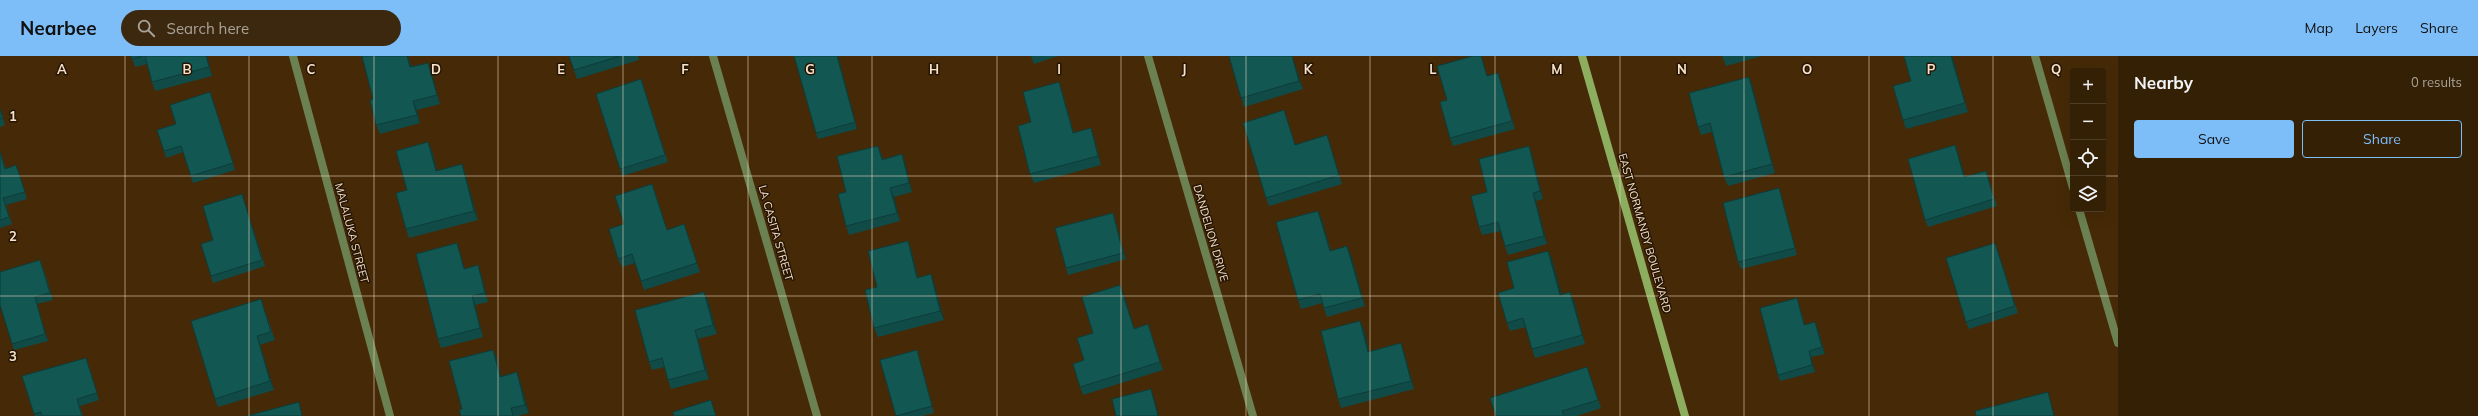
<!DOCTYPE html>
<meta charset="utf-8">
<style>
:root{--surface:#342005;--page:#3c280f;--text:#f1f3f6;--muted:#a9a39a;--line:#4e3e27;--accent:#7dbef9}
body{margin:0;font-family:Mulish,sans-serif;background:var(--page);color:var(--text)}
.controls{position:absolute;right:12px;top:12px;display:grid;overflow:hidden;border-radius:4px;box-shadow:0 4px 16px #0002}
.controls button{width:36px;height:36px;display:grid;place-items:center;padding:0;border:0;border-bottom:1px solid var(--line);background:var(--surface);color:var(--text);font:20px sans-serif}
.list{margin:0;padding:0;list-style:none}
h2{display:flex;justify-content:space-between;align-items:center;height:52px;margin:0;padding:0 16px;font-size:17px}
h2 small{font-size:13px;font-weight:400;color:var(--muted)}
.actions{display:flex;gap:8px;padding:12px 16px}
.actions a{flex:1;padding:9px 0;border:1px solid var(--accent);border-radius:4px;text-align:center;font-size:14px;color:var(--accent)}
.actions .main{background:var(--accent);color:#111}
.icon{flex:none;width:22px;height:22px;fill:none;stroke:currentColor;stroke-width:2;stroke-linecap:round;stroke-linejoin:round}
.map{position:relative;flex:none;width:2118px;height:360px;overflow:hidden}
header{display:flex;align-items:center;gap:24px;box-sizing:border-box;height:56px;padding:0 20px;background:var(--accent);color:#111}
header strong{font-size:19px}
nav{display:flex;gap:22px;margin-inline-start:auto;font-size:14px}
.search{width:280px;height:36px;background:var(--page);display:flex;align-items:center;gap:10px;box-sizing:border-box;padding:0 14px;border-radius:22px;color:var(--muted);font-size:15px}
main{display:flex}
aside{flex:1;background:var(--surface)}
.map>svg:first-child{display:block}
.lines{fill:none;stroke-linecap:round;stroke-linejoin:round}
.street{stroke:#6c8151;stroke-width:8}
.secondary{stroke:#8dae5f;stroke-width:8}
.wall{fill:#104b47}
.shaded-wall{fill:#0d3d39}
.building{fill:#135752;stroke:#0d3d39}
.grid{fill:none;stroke:#f9e2cb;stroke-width:1;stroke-opacity:0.55}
.labels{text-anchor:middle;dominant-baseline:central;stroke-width:3;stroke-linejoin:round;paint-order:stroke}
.street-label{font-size:11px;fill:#f9e2cb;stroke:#251504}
.grid-label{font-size:13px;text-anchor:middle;font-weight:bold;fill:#f9e2cb;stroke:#251504;stroke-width:3;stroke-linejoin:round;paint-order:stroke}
</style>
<header>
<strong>Nearbee</strong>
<div class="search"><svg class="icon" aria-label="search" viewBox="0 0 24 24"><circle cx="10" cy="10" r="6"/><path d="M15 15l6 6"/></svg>Search here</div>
<nav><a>Map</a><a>Layers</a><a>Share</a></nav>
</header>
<main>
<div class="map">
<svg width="2118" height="360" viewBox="0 0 2118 360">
<rect width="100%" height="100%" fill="#462a07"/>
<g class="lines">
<path class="street" d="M293 0 390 360
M713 0 817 360
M1148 0 1253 360
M2035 0 2073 132
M2079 153 2118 287"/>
<path class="secondary" d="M1582 0 1685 360"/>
</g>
<path class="wall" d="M131 0H207L212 20 155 35 152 26 147 8 135 11Z
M408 0 411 11 428 7 431 15 440 48 417 54 420 67 380 78 376 69 373 43Z
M569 0H638L639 4 577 23Z
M838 0 857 73 818 83 816 77Z
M1031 0H1058L1034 8Z
M1229 0H1292L1303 33 1244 51Z
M1481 0 1487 20 1498 17 1501 26 1515 73 1453 90 1450 82 1447 44Z
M1722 0H1762L1726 10Z
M1904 0H1952L1968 56 1906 73 1903 64 1911 25Z
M641 23 668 106 622 120 620 113Z
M1059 26 1062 35 1074 77 1094 81 1101 109 1034 127 1030 118 1031 66Z
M1752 29 1775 117 1728 130 1724 121 1712 76 1701 79 1698 71Z
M210 36 235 114 193 127 183 96 166 102 164 95 176 68Z
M0 52 5 69 0 71Z
M1287 63 1295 89 1327 79 1342 128 1269 150 1266 142Z
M428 86 432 95 437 115 462 108 465 117 478 164 409 182 406 173 407 134Z
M1955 89 1965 121 1988 122 1997 150 1928 171 1925 164Z
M0 95 6 113 19 116 27 143 6 149 12 168 0 172Z
M881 98 883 103 902 98 905 107 912 136 894 141 900 165 849 179 846 170V136Z
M1532 99 1543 143 1536 145 1547 188 1508 199 1505 190 1501 175 1482 179 1479 171 1487 136Z
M652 128 667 174 687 177 700 216 644 234 635 207 622 211 618 203 624 168Z
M1779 132 1781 139 1797 199 1741 213 1738 206Z
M242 138 265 210 213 227 211 220 213 184Z
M1318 155 1331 195 1351 199 1365 250 1327 261 1322 247 1301 253 1298 244Z
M1113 157 1115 164 1126 203 1068 219 1066 212Z
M908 185 911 193 918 221 934 227 944 264 878 281 874 272 877 231Z
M1995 187 2018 257 1969 273 1966 266Z
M1548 195 1552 203 1561 239 1570 236 1574 245 1585 288 1535 302 1532 293 1526 271 1510 275 1507 267 1514 232Z
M460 196 464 213 478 209 481 218 488 246 475 249 483 281 441 292 438 283Z
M43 211 53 244 37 248 48 285 14 294 12 288Z
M1120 229 1134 273 1151 277 1163 314 1083 339 1080 331 1084 304 1093 277Z
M704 236 708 245 717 278 698 283 709 323 671 333 668 324 664 311 652 314 649 306Z
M1797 242 1805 269 1818 273 1825 298 1811 301 1815 316 1780 325 1778 319Z
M261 243 275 284 260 289 274 334 218 351 215 343Z
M1360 265 1364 274 1369 295 1404 296 1414 333 1341 352 1338 343Z
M917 294 919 301 934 357 922 360H896L880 304Z
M86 302 99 344 80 350 83 360H35L22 320Z
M497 302 501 320 520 325 529 357 518 360H461L462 353Z
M1587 311 1601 352 1577 360H1496Z"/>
<path class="shaded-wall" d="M206 0H207L212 20 209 11Z
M407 0H408L414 20 410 11Z
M837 0H838L857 73 855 66Z
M1292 0 1303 33 1299 25Z
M1951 0H1952L1968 56 1965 47Z
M428 7 431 15 440 48 437 39Z
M1498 17 1501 26 1515 73 1512 65Z
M1749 21 1752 29 1775 117 1772 108Z
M1059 26 1062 35 1076 86 1073 77Z
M413 45 417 54 420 67 417 59Z
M1091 72 1094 81 1101 109 1098 100Z
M1327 79 1330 88 1342 128 1339 119Z
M428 86 432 95 439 124 436 115Z
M1955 89 1958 96 1967 128 1964 121Z
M878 90 881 98 885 112 882 104Z
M1529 90 1532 99 1543 143 1540 135Z
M902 98 905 107 912 136 909 127Z
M462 108 465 117 478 164 474 155Z
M890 132 894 141 900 165 897 157Z
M1533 137 1536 145 1547 188 1544 180Z
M1318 155 1322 163 1333 204 1330 195Z
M1113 157 1115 164 1126 203 1123 197Z
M908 185 911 193 920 230 917 222Z
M457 187 460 196 467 222 464 213Z
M1347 190 1351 199 1365 250 1362 242Z
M1548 195 1552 203 1564 247 1560 239Z
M478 209 481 218 488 246 485 237Z
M931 218 934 227 944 264 940 255Z
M1120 229 1124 238 1137 282 1134 273Z
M704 236 708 245 717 278 713 269Z
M1570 236 1574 245 1585 288 1582 279Z
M472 240 475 249 483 281 480 272Z
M35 241 37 248 48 285 45 278Z
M1360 265 1364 274 1371 304 1368 296Z
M1815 266 1818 273 1825 298 1822 291Z
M1148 268 1151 277 1163 314 1160 306Z
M695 274 698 283 709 323 705 314Z
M257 280 260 289 274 334 270 325Z
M1401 287 1404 296 1414 333 1411 325Z
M493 294 497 302 503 329 500 321Z
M1809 295 1811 301 1815 316 1812 309Z
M517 316 520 325 529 357 525 349Z
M1151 333 1154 342 1159 360H1158Z"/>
<path class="building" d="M131 0H143L132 3Z
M145 0H206L209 11 152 26Z
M362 0H407L410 11 428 7 437 39 413 45 417 59 376 69 370 44 373 43Z
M569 0H620L574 14Z
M794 0H837L855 66 816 77Z
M1229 0H1292L1299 25 1241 42Z
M1473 0H1481L1487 20 1498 17 1512 65 1450 82 1440 46 1447 44 1437 10Z
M1904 0H1951L1965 47 1903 64 1893 30 1911 25Z
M1749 21 1772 108 1724 121 1710 67 1698 71 1689 37Z
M641 23 665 99 620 113 596 38Z
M1059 26 1073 77 1091 72 1098 100 1030 118 1018 70 1031 66 1023 36Z
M210 36 233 107 191 120 181 90 164 95 157 74 176 68 170 49Z
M0 53 3 62 0 63Z
M1284 54 1295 89 1327 79 1339 119 1266 142 1243 67Z
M428 86 436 115 462 108 474 155 406 173 396 137 407 134 396 95Z
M1955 89 1964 121 1986 115 1994 143 1925 164 1908 103Z
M878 90 882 104 902 98 909 127 890 132 897 157 846 170 838 138 846 136 837 100Z
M1529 90 1540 135 1533 137 1544 180 1505 190 1498 166 1479 171 1471 140 1487 136 1479 103Z
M0 95 5 113 16 109 25 136 3 142 9 161 0 164Z
M652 128 667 174 684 168 697 207 641 225 632 198 618 203 609 173 624 168 615 140Z
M1779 132 1795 192 1738 206 1723 147Z
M242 138 262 204 211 220 201 188 213 184 203 150Z
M1318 155 1330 195 1347 190 1362 242 1324 252 1320 238 1298 244 1276 166Z
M1113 157 1123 197 1066 212 1055 172Z
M908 185 917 222 931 218 940 255 874 272 865 234 877 231 868 195Z
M457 187 464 213 478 209 485 237 472 240 480 272 438 283 416 198Z
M1995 187 2015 250 1966 266 1946 202Z
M1548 195 1560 239 1570 236 1582 279 1532 293 1523 262 1507 267 1498 237 1514 232 1507 206Z
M40 204 50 237 35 241 45 278 12 288 0 249V216Z
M1120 229 1134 273 1148 268 1160 306 1080 331 1073 308 1084 304 1077 282 1093 277 1082 241Z
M704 236 713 269 695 274 705 314 668 324 662 302 649 306 635 254Z
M1797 242 1804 269 1815 266 1822 291 1809 295 1812 309 1778 319 1760 252Z
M261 243 271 276 257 280 270 325 215 343 191 265Z
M1360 265 1368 296 1401 287 1411 325 1338 343 1321 275Z
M493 294 500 321 517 316 525 349 511 352 513 360H461L459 354 462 353 449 305Z
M917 294 932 350 896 360 880 304Z
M86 302 97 337 77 343 82 360H42L41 356 34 358 22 320Z
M1587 311 1598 344 1562 355 1564 360H1496L1490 342Z
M1151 333 1158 360H1116L1112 343Z
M2048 336 2054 360H1976L1975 355Z
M711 344 716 360H674L673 356Z
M299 346 302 360H247Z"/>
<path class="grid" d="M125 0V360M249 0V360M374 0V360M498 0V360M623 0V360M748 0V360M872 0V360M997 0V360M1121 0V360M1246 0V360M1370 0V360M1495 0V360M1620 0V360M1744 0V360M1869 0V360M1993 0V360M0 120H2073M2103 120H2118M0 240H2118"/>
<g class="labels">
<g class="street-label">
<text transform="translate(352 177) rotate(75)">MALALUKA STREET</text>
<text transform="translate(776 177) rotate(74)">LA CASITA STREET</text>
<text transform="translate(1211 177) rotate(74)">DANDELION DRIVE</text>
<text transform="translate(1645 177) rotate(74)">EAST NORMANDY BOULEVARD</text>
</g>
</g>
<g class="grid-label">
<text x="62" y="18">A</text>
<text x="187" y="18">B</text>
<text x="311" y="18">C</text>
<text x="436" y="18">D</text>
<text x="561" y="18">E</text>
<text x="685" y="18">F</text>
<text x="810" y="18">G</text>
<text x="934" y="18">H</text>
<text x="1059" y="18">I</text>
<text x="1184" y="18">J</text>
<text x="1308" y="18">K</text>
<text x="1433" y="18">L</text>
<text x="1557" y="18">M</text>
<text x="1682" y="18">N</text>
<text x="1807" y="18">O</text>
<text x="1931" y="18">P</text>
<text x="2056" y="18">Q</text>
<text x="13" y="65">1</text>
<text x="13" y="185">2</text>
<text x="13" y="305">3</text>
</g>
</svg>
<div class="controls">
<button>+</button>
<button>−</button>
<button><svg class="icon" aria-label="locate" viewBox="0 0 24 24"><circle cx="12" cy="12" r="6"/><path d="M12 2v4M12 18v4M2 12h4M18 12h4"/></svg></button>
<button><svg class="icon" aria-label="layers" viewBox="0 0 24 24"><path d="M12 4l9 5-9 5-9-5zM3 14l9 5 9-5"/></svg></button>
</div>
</div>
<aside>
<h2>Nearby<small>0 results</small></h2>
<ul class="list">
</ul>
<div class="actions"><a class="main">Save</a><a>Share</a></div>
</aside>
</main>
